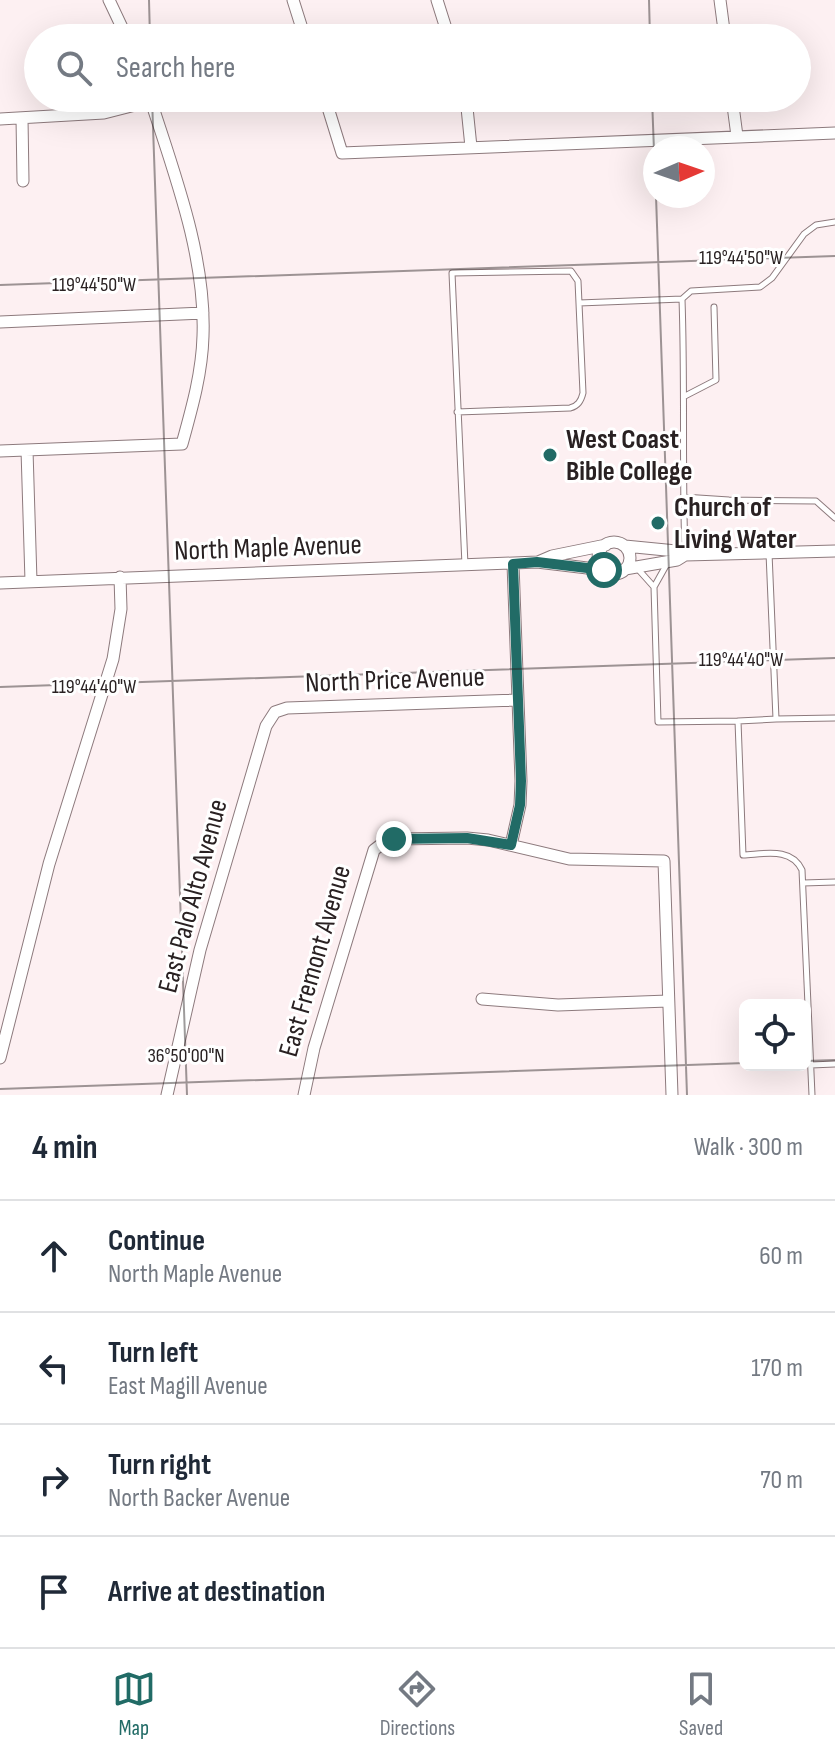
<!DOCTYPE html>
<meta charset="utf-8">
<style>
:root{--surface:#fff;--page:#f2f2f3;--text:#1f2937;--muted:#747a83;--line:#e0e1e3;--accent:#216b66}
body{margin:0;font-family:"Sofia Sans Condensed",sans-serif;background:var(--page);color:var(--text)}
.controls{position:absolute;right:24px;bottom:24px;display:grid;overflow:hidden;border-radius:12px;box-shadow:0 8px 32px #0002}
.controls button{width:72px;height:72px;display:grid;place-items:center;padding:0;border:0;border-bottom:2px solid var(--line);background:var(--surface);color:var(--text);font:40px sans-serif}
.compass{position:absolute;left:643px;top:136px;width:72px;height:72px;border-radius:50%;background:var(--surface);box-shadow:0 8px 32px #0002;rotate:88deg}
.stop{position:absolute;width:24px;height:24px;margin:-18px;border:6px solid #216b66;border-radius:50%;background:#fff}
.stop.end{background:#216b66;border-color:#fff;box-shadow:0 2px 8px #0008}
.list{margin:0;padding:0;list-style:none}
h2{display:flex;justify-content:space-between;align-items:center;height:104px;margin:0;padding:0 32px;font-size:34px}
h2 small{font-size:26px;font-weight:400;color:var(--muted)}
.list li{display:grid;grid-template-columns:52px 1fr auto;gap:24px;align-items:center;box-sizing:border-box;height:112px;padding:0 32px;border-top:2px solid var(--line)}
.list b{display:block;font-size:30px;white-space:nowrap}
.list p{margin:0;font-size:26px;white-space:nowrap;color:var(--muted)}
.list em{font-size:26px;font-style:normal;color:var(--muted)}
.icon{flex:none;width:44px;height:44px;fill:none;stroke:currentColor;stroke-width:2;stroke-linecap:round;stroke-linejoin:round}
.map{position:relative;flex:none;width:835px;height:1095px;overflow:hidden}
.search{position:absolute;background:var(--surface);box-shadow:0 8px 32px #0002;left:24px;right:24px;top:24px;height:88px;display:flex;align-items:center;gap:20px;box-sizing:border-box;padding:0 28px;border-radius:44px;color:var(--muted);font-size:30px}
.sheet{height:552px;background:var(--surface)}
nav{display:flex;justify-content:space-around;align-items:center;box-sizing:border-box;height:112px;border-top:2px solid var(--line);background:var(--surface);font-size:22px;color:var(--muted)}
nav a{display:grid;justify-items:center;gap:4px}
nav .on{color:var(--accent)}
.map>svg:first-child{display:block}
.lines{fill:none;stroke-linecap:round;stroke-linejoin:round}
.service-casing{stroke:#8d7a7d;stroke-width:7}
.minor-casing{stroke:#8d7a7d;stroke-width:13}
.service{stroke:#fff;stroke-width:5}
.minor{stroke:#fff;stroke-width:11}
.route{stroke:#216b66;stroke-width:10}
.ticks{fill:none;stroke:#292122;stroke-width:2;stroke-opacity:0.45}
.poi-dot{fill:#216b66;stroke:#fff;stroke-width:3}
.labels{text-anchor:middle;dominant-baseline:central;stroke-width:6;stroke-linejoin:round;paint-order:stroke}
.poi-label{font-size:28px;font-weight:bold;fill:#292122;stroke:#fff;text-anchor:start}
.street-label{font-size:28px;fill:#292122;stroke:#fff}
.ticks-label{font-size:20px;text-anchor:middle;fill:#292122;stroke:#fff;stroke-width:6;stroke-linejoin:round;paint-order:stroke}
</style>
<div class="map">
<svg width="835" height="1095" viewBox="0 0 835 1095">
<rect width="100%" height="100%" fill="#fdf0f2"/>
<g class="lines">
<g class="service-casing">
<path id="service" d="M682 299C685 384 682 469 685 554
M579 303 682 299 691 291 760 287 772 278 804 234 816 225 835 222
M685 396 716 380 714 307
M457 412 570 408C578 406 581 401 583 393L578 281 571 271 452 273 465 565
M683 497 729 500 816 501 835 518
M769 553 776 719 835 718
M637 568 654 587 668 562
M654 587 658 722 738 721 743 855C765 854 791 847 802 870L812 1095
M738 721 776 719
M803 883 835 882
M811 1065 835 1064"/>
</g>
<g class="minor-casing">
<path id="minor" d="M109 0 127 38
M293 0 305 38
M437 0 449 38
M720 0 725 38
M325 98 342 153 835 133
M466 98 471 147
M732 98 737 136
M22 118 23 181
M0 119 104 113 151 101
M0 322 203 313
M27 450 31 581
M0 451 182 444C192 408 202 373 203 336 206 256 174 173 150 98
M598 558a16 16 0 1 1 32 0a16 16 0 1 1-32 0Z
M625 546 676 551 685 555 835 551
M538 562 552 556 606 545
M625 569 677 560 685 555
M0 583 537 562 604 570
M511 845 520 805 521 781 513 564
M482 999 558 1005 668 1001
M0 1058 49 864 113 659 121 609 120 577
M167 1095 200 950 266 726 275 712 287 708 517 700
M304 1095 314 1048 374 850 387 840 394 839 467 838 488 840 569 859 664 861 672 1095"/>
</g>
<use href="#service" class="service"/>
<use href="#minor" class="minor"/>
</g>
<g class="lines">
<path class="route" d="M394 839 467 838 511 845 520 805 521 781 513 564 537 562 604 570"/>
</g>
<path class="ticks" d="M149 0 150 38M649 0 650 38M152 98 187 1095M652 98 655 177M656 196 687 1095M0 285 835 256M0 687 835 658M805 1061 835 1060M0 1089 745 1063"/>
<g class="poi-dot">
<circle cx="550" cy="455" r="8"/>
<circle cx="658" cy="523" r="8"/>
</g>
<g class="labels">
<g class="poi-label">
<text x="566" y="439">West Coast<tspan x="566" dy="32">Bible College</tspan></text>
<text x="674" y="507">Church of<tspan x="674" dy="32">Living Water</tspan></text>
</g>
<g class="street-label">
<text transform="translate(268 548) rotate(-2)">North Maple Avenue</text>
<text transform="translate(395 680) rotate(-2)">North Price Avenue</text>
<text transform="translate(193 896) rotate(-75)">East Palo Alto Avenue</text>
<text transform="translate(315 961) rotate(-74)">East Fremont Avenue</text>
</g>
</g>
<g class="ticks-label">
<text x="741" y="264">119°44'50"W</text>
<text x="94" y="291">119°44'50"W</text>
<text x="741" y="666">119°44'40"W</text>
<text x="94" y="693">119°44'40"W</text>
<text x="186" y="1062">36°50'00"N</text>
</g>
</svg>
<div class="controls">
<button><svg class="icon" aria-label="locate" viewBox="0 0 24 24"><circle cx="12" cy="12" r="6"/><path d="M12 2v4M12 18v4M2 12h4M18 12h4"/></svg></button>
</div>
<svg class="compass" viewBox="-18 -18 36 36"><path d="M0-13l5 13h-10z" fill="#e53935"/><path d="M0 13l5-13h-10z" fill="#747a83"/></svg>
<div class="stop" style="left:604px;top:570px"></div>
<div class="stop end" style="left:394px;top:839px"></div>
<div class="search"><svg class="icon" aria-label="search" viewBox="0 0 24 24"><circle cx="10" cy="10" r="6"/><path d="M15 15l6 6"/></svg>Search here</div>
</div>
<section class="sheet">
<h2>4 min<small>Walk · 300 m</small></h2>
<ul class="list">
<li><svg class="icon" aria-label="ahead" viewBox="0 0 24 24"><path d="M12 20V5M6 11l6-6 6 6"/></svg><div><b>Continue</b><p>North Maple Avenue</p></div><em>60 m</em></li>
<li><svg class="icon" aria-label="left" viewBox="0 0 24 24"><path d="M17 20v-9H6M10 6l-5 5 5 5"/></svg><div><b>Turn left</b><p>East Magill Avenue</p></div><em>170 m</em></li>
<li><svg class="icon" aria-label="right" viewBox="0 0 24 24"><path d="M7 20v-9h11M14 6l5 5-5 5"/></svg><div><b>Turn right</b><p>North Backer Avenue</p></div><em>70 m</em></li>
<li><svg class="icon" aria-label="arrive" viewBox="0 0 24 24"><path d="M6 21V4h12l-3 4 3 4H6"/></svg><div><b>Arrive at destination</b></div></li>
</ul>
</section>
<nav>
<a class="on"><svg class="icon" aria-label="map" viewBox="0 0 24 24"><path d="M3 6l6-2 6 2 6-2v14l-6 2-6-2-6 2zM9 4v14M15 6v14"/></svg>Map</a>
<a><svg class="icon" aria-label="directions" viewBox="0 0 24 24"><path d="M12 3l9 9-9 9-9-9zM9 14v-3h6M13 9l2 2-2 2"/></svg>Directions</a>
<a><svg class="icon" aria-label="saved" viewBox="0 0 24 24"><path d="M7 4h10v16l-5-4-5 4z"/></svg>Saved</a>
</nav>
